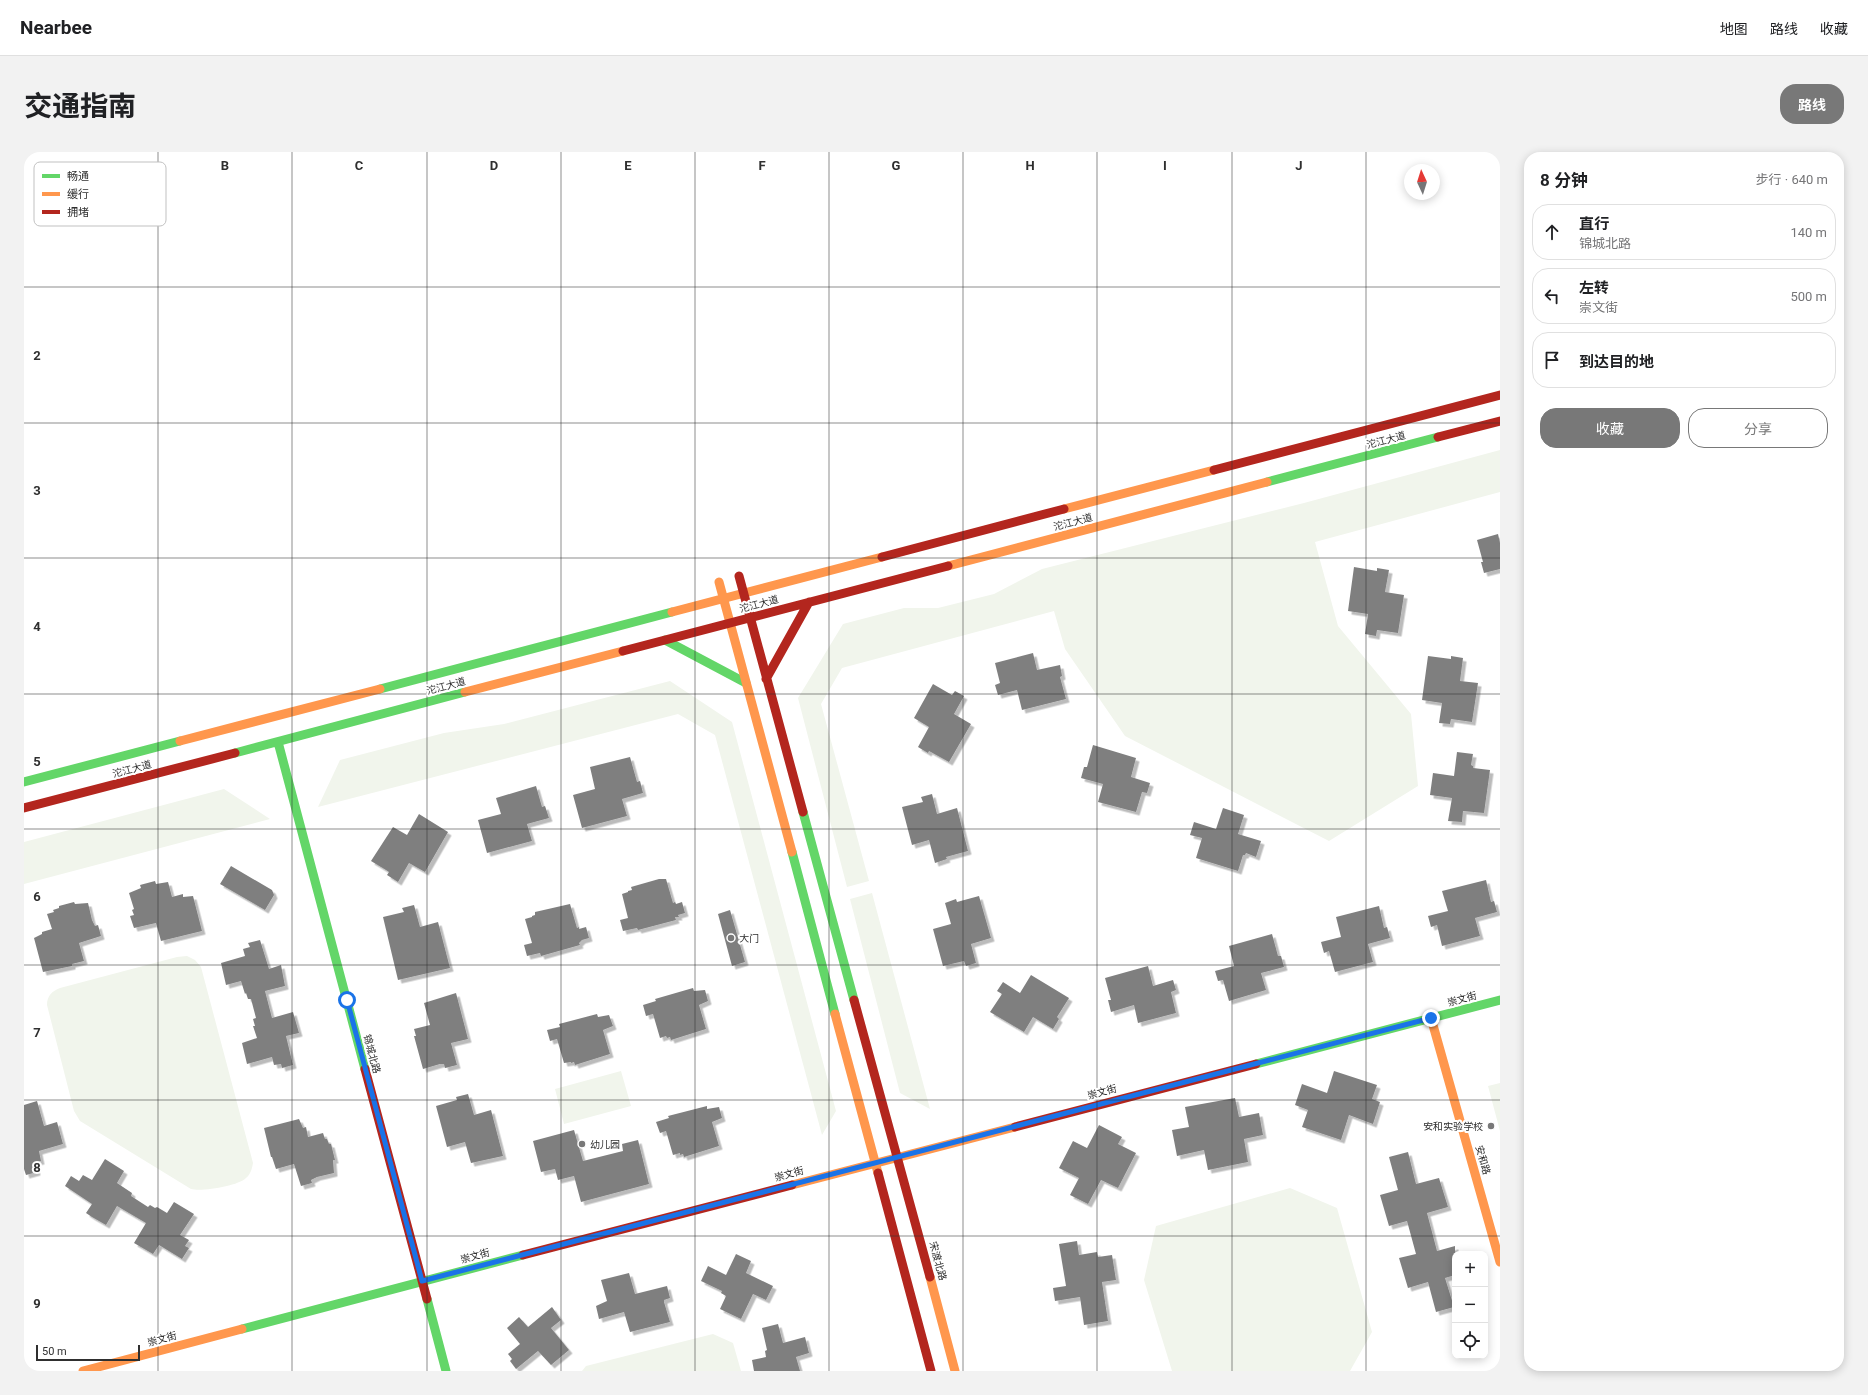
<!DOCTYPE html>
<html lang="zh">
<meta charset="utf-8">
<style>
:root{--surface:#fff;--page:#f2f2f2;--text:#202124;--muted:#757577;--line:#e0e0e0;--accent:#787878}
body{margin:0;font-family:Roboto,"Noto Sans SC",sans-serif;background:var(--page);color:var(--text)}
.controls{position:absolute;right:12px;bottom:12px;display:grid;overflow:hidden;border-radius:8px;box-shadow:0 2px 10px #0003}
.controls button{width:36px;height:36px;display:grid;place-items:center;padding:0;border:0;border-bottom:1px solid var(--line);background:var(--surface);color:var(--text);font:20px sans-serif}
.compass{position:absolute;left:1380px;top:12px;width:36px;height:36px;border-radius:50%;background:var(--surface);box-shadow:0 2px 10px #0003;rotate:356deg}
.scale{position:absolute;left:12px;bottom:10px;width:104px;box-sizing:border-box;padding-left:4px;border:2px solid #2f2f2f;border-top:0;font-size:11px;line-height:14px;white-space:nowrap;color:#2f2f2f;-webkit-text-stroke:3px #fff;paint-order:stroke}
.stop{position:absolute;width:12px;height:12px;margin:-9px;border:3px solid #1a73e8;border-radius:50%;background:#fff}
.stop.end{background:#1a73e8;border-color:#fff;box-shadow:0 1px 4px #0008}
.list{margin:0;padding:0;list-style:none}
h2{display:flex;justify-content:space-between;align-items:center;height:52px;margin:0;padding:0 16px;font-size:17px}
h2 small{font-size:13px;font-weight:400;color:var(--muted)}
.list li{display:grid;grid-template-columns:26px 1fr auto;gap:12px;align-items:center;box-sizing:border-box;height:56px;margin:0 8px 8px;padding:0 8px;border:1px solid var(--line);border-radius:16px}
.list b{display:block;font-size:15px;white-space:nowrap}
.list p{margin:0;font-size:13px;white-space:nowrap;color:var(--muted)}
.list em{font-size:13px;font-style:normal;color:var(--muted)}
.actions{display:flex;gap:8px;padding:12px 16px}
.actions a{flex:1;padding:9px 0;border:1px solid var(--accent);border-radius:16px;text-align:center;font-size:14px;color:var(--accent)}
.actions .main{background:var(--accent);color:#fff}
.icon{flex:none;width:22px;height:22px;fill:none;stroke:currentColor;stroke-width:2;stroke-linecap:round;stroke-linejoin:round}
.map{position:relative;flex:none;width:1476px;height:1219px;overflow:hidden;border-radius:16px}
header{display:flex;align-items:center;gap:24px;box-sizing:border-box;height:56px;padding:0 20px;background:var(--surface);border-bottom:1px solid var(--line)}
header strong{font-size:19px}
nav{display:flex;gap:22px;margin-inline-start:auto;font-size:14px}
.intro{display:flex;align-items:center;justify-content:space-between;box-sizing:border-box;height:96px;padding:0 24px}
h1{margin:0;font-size:28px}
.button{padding:10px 18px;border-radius:16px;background:var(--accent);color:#fff;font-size:14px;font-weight:700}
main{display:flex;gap:24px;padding:0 24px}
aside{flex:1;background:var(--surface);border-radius:16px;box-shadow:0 2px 10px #0003}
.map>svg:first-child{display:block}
.green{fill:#f1f5ec}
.building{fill:#7f7f7f;filter:url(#shadow)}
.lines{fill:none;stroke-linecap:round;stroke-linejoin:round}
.fast{stroke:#63d668;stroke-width:9}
.slow{stroke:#ff974d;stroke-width:9}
.jam{stroke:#b3261e;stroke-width:9}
.route{stroke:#1a73e8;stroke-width:5}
.grid{fill:none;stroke:#2f2f2f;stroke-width:1;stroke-opacity:0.55}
.poi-dot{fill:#787878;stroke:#fff;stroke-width:1.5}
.labels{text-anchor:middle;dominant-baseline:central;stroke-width:4;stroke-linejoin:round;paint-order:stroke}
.street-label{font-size:10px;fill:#2f2f2f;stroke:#fff}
.poi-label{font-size:10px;fill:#2f2f2f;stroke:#fff;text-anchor:start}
.key{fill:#fff;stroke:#c1c1c1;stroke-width:1}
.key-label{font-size:11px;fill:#2f2f2f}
.grid-label{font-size:13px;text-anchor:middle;font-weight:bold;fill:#2f2f2f;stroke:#fff;stroke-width:4;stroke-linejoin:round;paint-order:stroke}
</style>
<header>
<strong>Nearbee</strong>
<nav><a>地图</a><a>路线</a><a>收藏</a></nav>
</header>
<div class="intro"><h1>交通指南</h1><a class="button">路线</a></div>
<main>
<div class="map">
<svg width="1476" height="1219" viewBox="0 0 1476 1219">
<defs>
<filter id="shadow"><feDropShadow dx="3.5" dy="3.5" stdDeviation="0" flood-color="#0004"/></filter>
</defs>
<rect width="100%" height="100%" fill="#fff"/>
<path class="green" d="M1476 298V340L1291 390 1314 474 1387 562 1394 634 1305 689 1101 584 1041 497 1030 459 818 516 797 552 845 729 823 735 774 546 819 472 880 456H914L970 442 1018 417 1280 351Z
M646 529 708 570 812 959 798 983 691 583 654 562 294 655 316 608 420 581 480 572Z
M200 637 246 667 0 732V690Z
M848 741 906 957 876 941 826 747Z
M163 804 171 808 177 815 229 1011C228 1016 227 1022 222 1026 214 1034 178 1040 167 1037L56 969 50 959 23 853C23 844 28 839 36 836L153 805Z
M597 919 607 954 540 972 531 937Z
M1476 931V979L1464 934Z
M1266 1036 1313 1056 1348 1180 1326 1219H1148L1120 1128 1132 1074Z
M689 1182 709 1191 717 1219H558L562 1214Z"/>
<path class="building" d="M1474 382 1476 391V417L1460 421 1457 410H1459L1453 388Z
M1330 415 1353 419V416L1365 418 1361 440 1380 443 1374 481 1353 478 1352 484 1341 482 1344 462 1324 459Z
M1009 501 1013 518 1036 513 1038 524 1036 525 1042 547 998 558 993 538 974 543 971 533 976 531 971 511Z
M1404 504 1427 507V504L1439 506 1436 529 1454 531 1448 570 1427 567 1426 572 1415 571 1418 551 1398 548Z
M909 532 928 543 931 539 940 544 930 562 947 572 925 610 905 599 904 601 894 595 905 575 890 566Z
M1069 593 1112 606 1107 625 1126 631 1123 641 1118 640 1112 660 1074 650 1079 632 1057 626 1060 615H1063Z
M1433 600 1449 602 1447 613 1449 614V616L1466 618 1460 661 1439 659 1438 670 1424 669 1428 646 1406 643 1409 621 1430 624Z
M606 605 613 630 616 629 619 641 598 647 603 664 558 676 549 643 571 637 566 615Z
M512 634 518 655 521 654 525 666 503 672 508 689 463 701 454 668 477 662 472 646Z
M908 642 913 662 933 656 944 699 922 705 923 707 911 711 905 688 888 693 878 655 899 650 897 645Z
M1199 656 1220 663 1214 682 1237 689 1232 705 1222 701 1221 703H1219L1214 719 1172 706 1178 686 1166 683 1170 670 1192 677Z
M395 662 424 680 401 720 385 711 374 730 363 723 365 720 362 718 347 709 369 675 383 683Z
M207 714 248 738 250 743 241 758 196 732Z
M635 727H642L649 751 651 750 652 752 658 750 661 761 654 763 655 765H651L652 768 614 778 613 776 599 779 596 768 604 766 598 742 604 740V739L608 738 607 735Z
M1462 728 1467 750 1470 749 1473 760 1451 766 1456 784 1418 794 1413 773 1407 775 1404 764 1424 759 1418 739Z
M131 729 132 732 144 730 148 745 159 742V745L169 744 178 779 137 789 132 771 110 776 106 764 110 763 108 758 110 757 105 741 117 736 116 733Z
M955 744 967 786 947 792 952 811 942 814 940 809 919 814 909 777 927 772 921 751 932 747 933 750Z
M50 750 51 752 64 751 68 768 71 774 74 773 77 784 55 791 60 809 48 812V814L19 820 10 786 18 782V780L28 777 23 762 30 760 29 758 35 756V754Z
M546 752 553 776 555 775V777L562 775 565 786 558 788 555 791 556 793 517 804 516 801 503 804 500 793 508 791 501 767 508 765V764L511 763V760Z
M390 753 396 775 414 770 426 816 374 828 359 765 380 760 378 756Z
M1355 754 1360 776 1363 775 1366 786 1344 792 1349 810 1311 820 1305 799 1300 801 1297 790 1317 785 1312 765Z
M706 758 721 810 708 814 694 762Z
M1248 782 1254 804H1257L1260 815 1237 821 1242 838 1205 849 1199 828 1194 829 1191 819 1210 814 1205 794Z
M236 788 245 817 257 813 261 834 241 839 248 866 269 860 275 881 262 884 269 913 258 916 257 912 250 913 248 905 223 912 218 891 233 886 229 874H231L229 867 232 866 227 847H224L222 841 221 842 217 829 202 833 197 811 221 804 219 797 226 795 224 791Z
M1124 814 1129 834 1149 828 1152 838 1147 840 1152 861 1114 871 1110 853 1087 860 1084 848H1087L1081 826Z
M1007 823 1045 846 1033 865 1035 867 1029 877 1009 865 1000 880 966 860 978 842 973 839 979 830 996 841Z
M669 836 670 839 681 838 684 849 675 853 682 877 647 888 646 885 643 886 642 884 636 886 629 862 622 864 619 853 632 849 631 847Z
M432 841 444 887 427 891 433 913 421 916 420 912H416L399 917 390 884H392L390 877 406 873 400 851Z
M573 862 574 865 585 863 589 874 579 878 586 902 551 913 550 910 547 911V910L540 911 533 887 526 889 523 878 536 875 535 872Z
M1310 919 1353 933 1348 947 1356 950 1349 972 1325 963 1317 988 1278 975 1284 958 1271 953 1278 932 1303 941Z
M444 942 450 963 467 958 479 1004 447 1011 441 990 423 995 412 954 433 948 432 945Z
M1211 946 1215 965 1235 961 1239 983 1220 987 1224 1010 1184 1018 1180 998 1153 1004 1148 978 1165 975 1161 955Z
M13 949 20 974 33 970 39 992 15 999 17 1009 11 1010 13 1020 2 1023 0 1017V953Z
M683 954V957L695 955 698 966 688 970 695 994 660 1005 659 1002 656 1003V1001L649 1003 642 979 636 981 632 970 645 966 644 964Z
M275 967 279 976 282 975 284 985 299 981 301 987H303L305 992H307L311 1008H309L310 1021 293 1025 287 1028 288 1031 277 1034 270 1012 252 1017 248 1005H247L240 976Z
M1075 973 1098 985 1094 992 1112 1001 1094 1036 1077 1028 1064 1052 1046 1043 1055 1026 1035 1016 1049 989 1063 996Z
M550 978 559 1009 599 999 598 992 614 988 625 1032 557 1050 550 1024 534 1028 531 1017 517 1020 509 989Z
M1384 1000 1392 1032 1415 1026 1424 1055 1403 1061 1413 1099 1431 1094V1123L1421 1126 1430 1155 1412 1160 1404 1130 1384 1136 1375 1106 1392 1102 1383 1069 1365 1074 1356 1043 1374 1038 1365 1005Z
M81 1007 100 1019 93 1031 108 1041 107 1044 124 1055 126 1053 131 1056 133 1055 143 1061 150 1050 170 1062 156 1083 165 1088 161 1094 165 1096 158 1107 135 1093 129 1102 110 1091 122 1071 93 1054 82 1073 68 1065 62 1061 68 1052 41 1034 47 1024 55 1029 59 1023 68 1028Z
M1053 1089 1055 1103 1073 1100 1074 1105 1088 1103 1092 1128 1078 1130 1084 1169 1060 1173 1056 1145 1031 1149 1029 1136 1042 1134 1035 1092Z
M712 1102 727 1109 722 1121 749 1134 742 1148 729 1142 717 1167 696 1157 702 1144 697 1141 698 1139 677 1129 684 1114 702 1123Z
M605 1121 611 1142 643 1134 646 1146 640 1148V1150L646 1170 606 1180 600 1160 575 1167 572 1154 583 1149 577 1128Z
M528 1155 537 1168 527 1176 545 1198 527 1213 514 1199 492 1217 486 1209 488 1207 484 1202 496 1192 483 1176 495 1165 504 1175Z
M754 1172 759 1191 781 1185 785 1201 772 1205 776 1219H730L728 1208 742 1205 741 1199 743 1198 738 1176Z"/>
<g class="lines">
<path class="fast" d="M1243 330 1414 285
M641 488 722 531
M356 537 648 460
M254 590 341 917
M211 601 441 540
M0 630 156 589
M779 660 830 848
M768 700 811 862
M1232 912 1476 848
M403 1147 422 1219
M218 1177 499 1103"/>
<path class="slow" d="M1040 357 1190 318
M924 414 1243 330
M695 430 768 700
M648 460 858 405
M441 540 599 499
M156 589 356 537
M811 862 854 1021
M1407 866 1476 1110
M768 1033 991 975
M906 1125 931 1219
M59 1219 218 1177"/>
<path class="jam" d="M1414 285 1476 269
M1190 318 1476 243
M858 405 1040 357
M715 424 779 660
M599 499 924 414
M742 527 785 450
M0 656 211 601
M830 848 906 1125
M341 917 403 1147
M991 975 1232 912
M854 1021 907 1219
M499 1103 768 1033"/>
</g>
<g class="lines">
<path class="route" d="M323 848 398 1129 1407 866"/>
</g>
<path class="grid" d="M134 0V1219M268 0V1219M403 0V1219M537 0V1219M671 0V1219M805 0V1219M939 0V1219M1073 0V1219M1208 0V1219M1342 0V1219M0 135H1476M0 271H1476M0 406H1476M0 542H1476M0 677H1476M0 813H1476M0 948H1476M0 1084H1476"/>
<g class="poi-dot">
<circle cx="707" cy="786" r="4"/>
<circle cx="1467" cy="974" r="4"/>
<circle cx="558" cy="992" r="4"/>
</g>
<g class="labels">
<g class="street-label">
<text transform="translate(1362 288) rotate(-15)">沱江大道</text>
<text transform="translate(1049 370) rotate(-15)">沱江大道</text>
<text transform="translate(735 452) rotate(-15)">沱江大道</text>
<text transform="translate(422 534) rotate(-15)">沱江大道</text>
<text transform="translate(108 617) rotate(-15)">沱江大道</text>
<text transform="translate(1438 847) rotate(-15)">崇文街</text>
<text transform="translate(348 902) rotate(75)">锦城北路</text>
<text transform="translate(1078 940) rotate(-15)">崇文街</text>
<text transform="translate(1459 1008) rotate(74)">安和路</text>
<text transform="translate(765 1022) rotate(-15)">崇文街</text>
<text transform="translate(451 1104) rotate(-15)">崇文街</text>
<text transform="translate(914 1109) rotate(75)">宋渡北路</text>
<text transform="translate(138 1187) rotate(-15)">崇文街</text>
</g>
<g class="poi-label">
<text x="715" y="786">大门</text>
<text x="1459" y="974" text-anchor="end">安和实验学校</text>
<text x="566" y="992">幼儿园</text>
</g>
</g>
<rect x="10" y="10" width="132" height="64" rx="6" class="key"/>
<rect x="18" y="22" width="18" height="4" fill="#63d668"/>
<rect x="18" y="40" width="18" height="4" fill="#ff974d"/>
<rect x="18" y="58" width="18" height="4" fill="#b3261e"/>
<g class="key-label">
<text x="43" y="28">畅通</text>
<text x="43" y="46">缓行</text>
<text x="43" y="64">拥堵</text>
</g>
<g class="grid-label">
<text x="201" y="18">B</text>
<text x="335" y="18">C</text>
<text x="470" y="18">D</text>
<text x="604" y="18">E</text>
<text x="738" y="18">F</text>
<text x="872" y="18">G</text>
<text x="1006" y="18">H</text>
<text x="1141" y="18">I</text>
<text x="1275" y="18">J</text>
<text x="13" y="208">2</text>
<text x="13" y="343">3</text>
<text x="13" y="479">4</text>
<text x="13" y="614">5</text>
<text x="13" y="749">6</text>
<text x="13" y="885">7</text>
<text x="13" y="1020">8</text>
<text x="13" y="1156">9</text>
</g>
</svg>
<div class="controls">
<button>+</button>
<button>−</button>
<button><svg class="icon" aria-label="locate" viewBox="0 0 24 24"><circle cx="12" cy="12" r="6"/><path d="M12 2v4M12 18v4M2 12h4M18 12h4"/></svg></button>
</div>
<svg class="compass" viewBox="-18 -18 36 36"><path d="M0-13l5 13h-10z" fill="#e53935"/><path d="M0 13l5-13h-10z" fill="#757577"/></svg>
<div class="scale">50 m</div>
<div class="stop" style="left:323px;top:848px"></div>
<div class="stop end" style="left:1407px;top:866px"></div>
</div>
<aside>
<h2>8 分钟<small>步行 · 640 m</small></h2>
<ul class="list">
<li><svg class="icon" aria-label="ahead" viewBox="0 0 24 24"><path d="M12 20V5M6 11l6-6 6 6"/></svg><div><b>直行</b><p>锦城北路</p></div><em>140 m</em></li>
<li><svg class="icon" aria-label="left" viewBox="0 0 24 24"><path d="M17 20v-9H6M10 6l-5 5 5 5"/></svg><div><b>左转</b><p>崇文街</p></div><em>500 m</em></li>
<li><svg class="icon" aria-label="arrive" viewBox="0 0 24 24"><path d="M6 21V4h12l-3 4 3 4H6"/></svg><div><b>到达目的地</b></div></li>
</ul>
<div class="actions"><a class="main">收藏</a><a>分享</a></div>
</aside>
</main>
